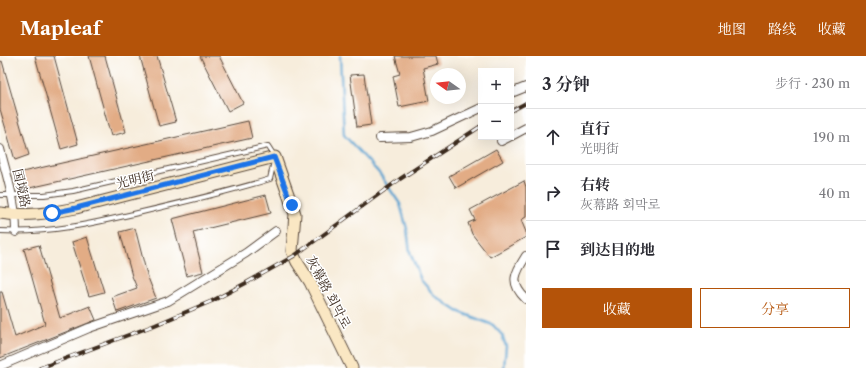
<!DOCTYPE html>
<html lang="zh">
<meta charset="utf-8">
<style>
:root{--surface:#fff;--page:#f2f2f3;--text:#2b2b33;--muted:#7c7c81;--line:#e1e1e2;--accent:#b45309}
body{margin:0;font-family:"Libre Caslon Text","Noto Serif SC","Noto Serif KR",serif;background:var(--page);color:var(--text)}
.controls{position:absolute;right:12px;top:12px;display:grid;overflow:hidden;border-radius:0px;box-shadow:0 4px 16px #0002}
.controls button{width:36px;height:36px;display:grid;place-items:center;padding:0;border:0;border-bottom:1px solid var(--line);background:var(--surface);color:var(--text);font:20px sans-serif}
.compass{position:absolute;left:430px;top:12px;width:36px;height:36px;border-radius:50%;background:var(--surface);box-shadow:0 4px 16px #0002;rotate:285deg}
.stop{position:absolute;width:12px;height:12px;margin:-9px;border:3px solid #1a73e8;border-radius:50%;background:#fff}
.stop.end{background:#1a73e8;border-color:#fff;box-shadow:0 1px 4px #0008}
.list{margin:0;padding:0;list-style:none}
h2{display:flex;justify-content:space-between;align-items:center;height:52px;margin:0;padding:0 16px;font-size:17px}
h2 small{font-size:13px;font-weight:400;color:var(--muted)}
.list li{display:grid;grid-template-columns:26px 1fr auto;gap:12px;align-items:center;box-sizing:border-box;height:56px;padding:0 16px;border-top:1px solid var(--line)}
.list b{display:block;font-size:15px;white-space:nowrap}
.list p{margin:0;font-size:13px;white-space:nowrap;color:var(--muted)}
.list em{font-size:13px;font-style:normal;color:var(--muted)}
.actions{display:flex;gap:8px;padding:12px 16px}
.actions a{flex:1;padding:9px 0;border:1px solid var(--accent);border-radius:0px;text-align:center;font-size:14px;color:var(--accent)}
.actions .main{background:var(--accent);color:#fff}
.icon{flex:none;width:22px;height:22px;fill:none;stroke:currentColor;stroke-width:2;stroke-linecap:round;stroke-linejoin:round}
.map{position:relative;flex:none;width:526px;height:312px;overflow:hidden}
header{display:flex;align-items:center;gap:24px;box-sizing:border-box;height:56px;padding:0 20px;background:var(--accent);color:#fff}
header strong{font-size:19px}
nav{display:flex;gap:22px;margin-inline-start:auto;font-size:14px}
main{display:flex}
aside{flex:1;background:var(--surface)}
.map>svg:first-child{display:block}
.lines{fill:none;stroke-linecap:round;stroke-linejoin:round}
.stream{stroke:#59a2d0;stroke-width:2.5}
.building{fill:#e2ac85}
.lane-casing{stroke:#57473a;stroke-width:6}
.street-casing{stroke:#57473a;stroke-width:10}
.secondary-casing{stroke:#57473a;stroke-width:13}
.lane{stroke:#fff;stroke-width:4}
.street{stroke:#fff;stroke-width:8}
.secondary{stroke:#fae7c3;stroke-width:11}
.rail-casing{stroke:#3b2a1e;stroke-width:4}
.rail{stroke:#fff;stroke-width:2.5;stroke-dasharray:8;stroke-linecap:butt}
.route{stroke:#1a73e8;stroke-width:5}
.labels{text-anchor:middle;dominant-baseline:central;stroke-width:3;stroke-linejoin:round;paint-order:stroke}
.street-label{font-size:13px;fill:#3b2a1e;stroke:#fff}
</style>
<header>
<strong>Mapleaf</strong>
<nav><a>地图</a><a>路线</a><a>收藏</a></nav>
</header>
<main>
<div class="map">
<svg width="526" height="312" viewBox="0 0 526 312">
<rect width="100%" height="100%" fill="#fff"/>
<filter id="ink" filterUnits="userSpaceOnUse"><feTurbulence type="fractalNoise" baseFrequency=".025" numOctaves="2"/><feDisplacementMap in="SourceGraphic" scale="8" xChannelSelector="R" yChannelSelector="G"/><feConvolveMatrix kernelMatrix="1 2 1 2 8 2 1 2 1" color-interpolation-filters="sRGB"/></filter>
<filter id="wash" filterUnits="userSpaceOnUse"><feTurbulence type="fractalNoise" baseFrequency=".012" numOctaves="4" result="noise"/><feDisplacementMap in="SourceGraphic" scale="16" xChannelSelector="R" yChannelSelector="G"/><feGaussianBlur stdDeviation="0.9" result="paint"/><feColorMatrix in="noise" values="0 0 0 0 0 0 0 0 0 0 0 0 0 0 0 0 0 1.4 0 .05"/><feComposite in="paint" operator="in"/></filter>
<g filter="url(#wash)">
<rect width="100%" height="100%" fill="#f7eddc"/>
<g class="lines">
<path class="stream" d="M340 0 344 79 379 117 400 148 407 173 410 196 421 224 435 240 457 255 493 269 502 279 506 290 504 312"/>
</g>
<g id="blocks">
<path class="building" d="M35 0H54L78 88 61 93Z
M89 0H105L126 76 111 80Z
M140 0H157L176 66 159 70Z
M200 0H219L243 47 228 55Z
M395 0H436L438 8 423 12 429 45 399 51 393 20 400 18Z
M2 5 29 99 15 104 0 53V6Z
M364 18 371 69 357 71 350 19Z
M248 65 252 82 25 133 22 116Z
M496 93 503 105 456 132 449 120Z
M524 125 526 131V161L521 164 526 176V181L490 201 472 178 468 167 475 164 470 154Z
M266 139 271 157 193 176 203 216 187 220 172 163Z
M135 172 147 219 156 242 117 256 112 241 137 232 132 220 120 176Z
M87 181 104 236 89 240 72 186Z
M39 189 60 262 90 250 96 264 0 302V236H2L15 281 45 268 24 193Z"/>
</g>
</g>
<g filter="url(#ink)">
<use href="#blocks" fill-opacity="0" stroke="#57473a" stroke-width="1"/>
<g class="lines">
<g class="lane-casing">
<path id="lane" d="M0 139H44L73 135 268 90 275 101 270 123C228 136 185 146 142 156 95 167 48 178 0 175"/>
</g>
<g class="street-casing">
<path id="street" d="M511 37 526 31
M511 80 526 72
M380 82 411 81 432 75 481 52
M501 85 509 81
M0 93C7 121 16 147 16 176
M526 200C515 217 509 227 526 243
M0 310 89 272 168 245 246 197 276 175"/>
</g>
<g class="secondary-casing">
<path id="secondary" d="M0 157C25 161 51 157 76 152L275 101 295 158 292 195 297 206 310 226 352 312"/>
</g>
<use href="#lane" class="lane"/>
<use href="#street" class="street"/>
<use href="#secondary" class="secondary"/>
<g class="rail-casing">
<path id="rail" d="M511 55 526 47
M40 312 155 269 212 245 246 227 294 200 400 123 481 70"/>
</g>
<use href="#rail" class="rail"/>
</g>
</g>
<g class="lines" filter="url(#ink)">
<path class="route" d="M52 157 76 152 274 101 292 149"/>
</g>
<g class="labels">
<g class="street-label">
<text transform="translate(135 123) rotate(-14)">光明街</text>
<text transform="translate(22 132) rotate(77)">国境路</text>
<text transform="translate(329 236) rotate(62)">灰幕路 회막로</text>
</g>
</g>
</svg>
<div class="controls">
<button>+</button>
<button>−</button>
</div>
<svg class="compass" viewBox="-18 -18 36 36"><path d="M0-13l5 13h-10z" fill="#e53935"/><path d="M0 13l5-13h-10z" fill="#7c7c81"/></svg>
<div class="stop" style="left:52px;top:157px"></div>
<div class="stop end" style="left:292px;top:149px"></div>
</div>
<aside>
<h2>3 分钟<small>步行 · 230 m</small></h2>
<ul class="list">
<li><svg class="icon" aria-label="ahead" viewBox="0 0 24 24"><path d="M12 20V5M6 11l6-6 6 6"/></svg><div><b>直行</b><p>光明街</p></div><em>190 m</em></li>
<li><svg class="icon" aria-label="right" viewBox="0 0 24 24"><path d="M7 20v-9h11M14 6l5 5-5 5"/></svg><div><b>右转</b><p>灰幕路 회막로</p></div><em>40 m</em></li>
<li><svg class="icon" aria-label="arrive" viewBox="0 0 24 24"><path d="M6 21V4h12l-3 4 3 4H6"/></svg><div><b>到达目的地</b></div></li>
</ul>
<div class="actions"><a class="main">收藏</a><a>分享</a></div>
</aside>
</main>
